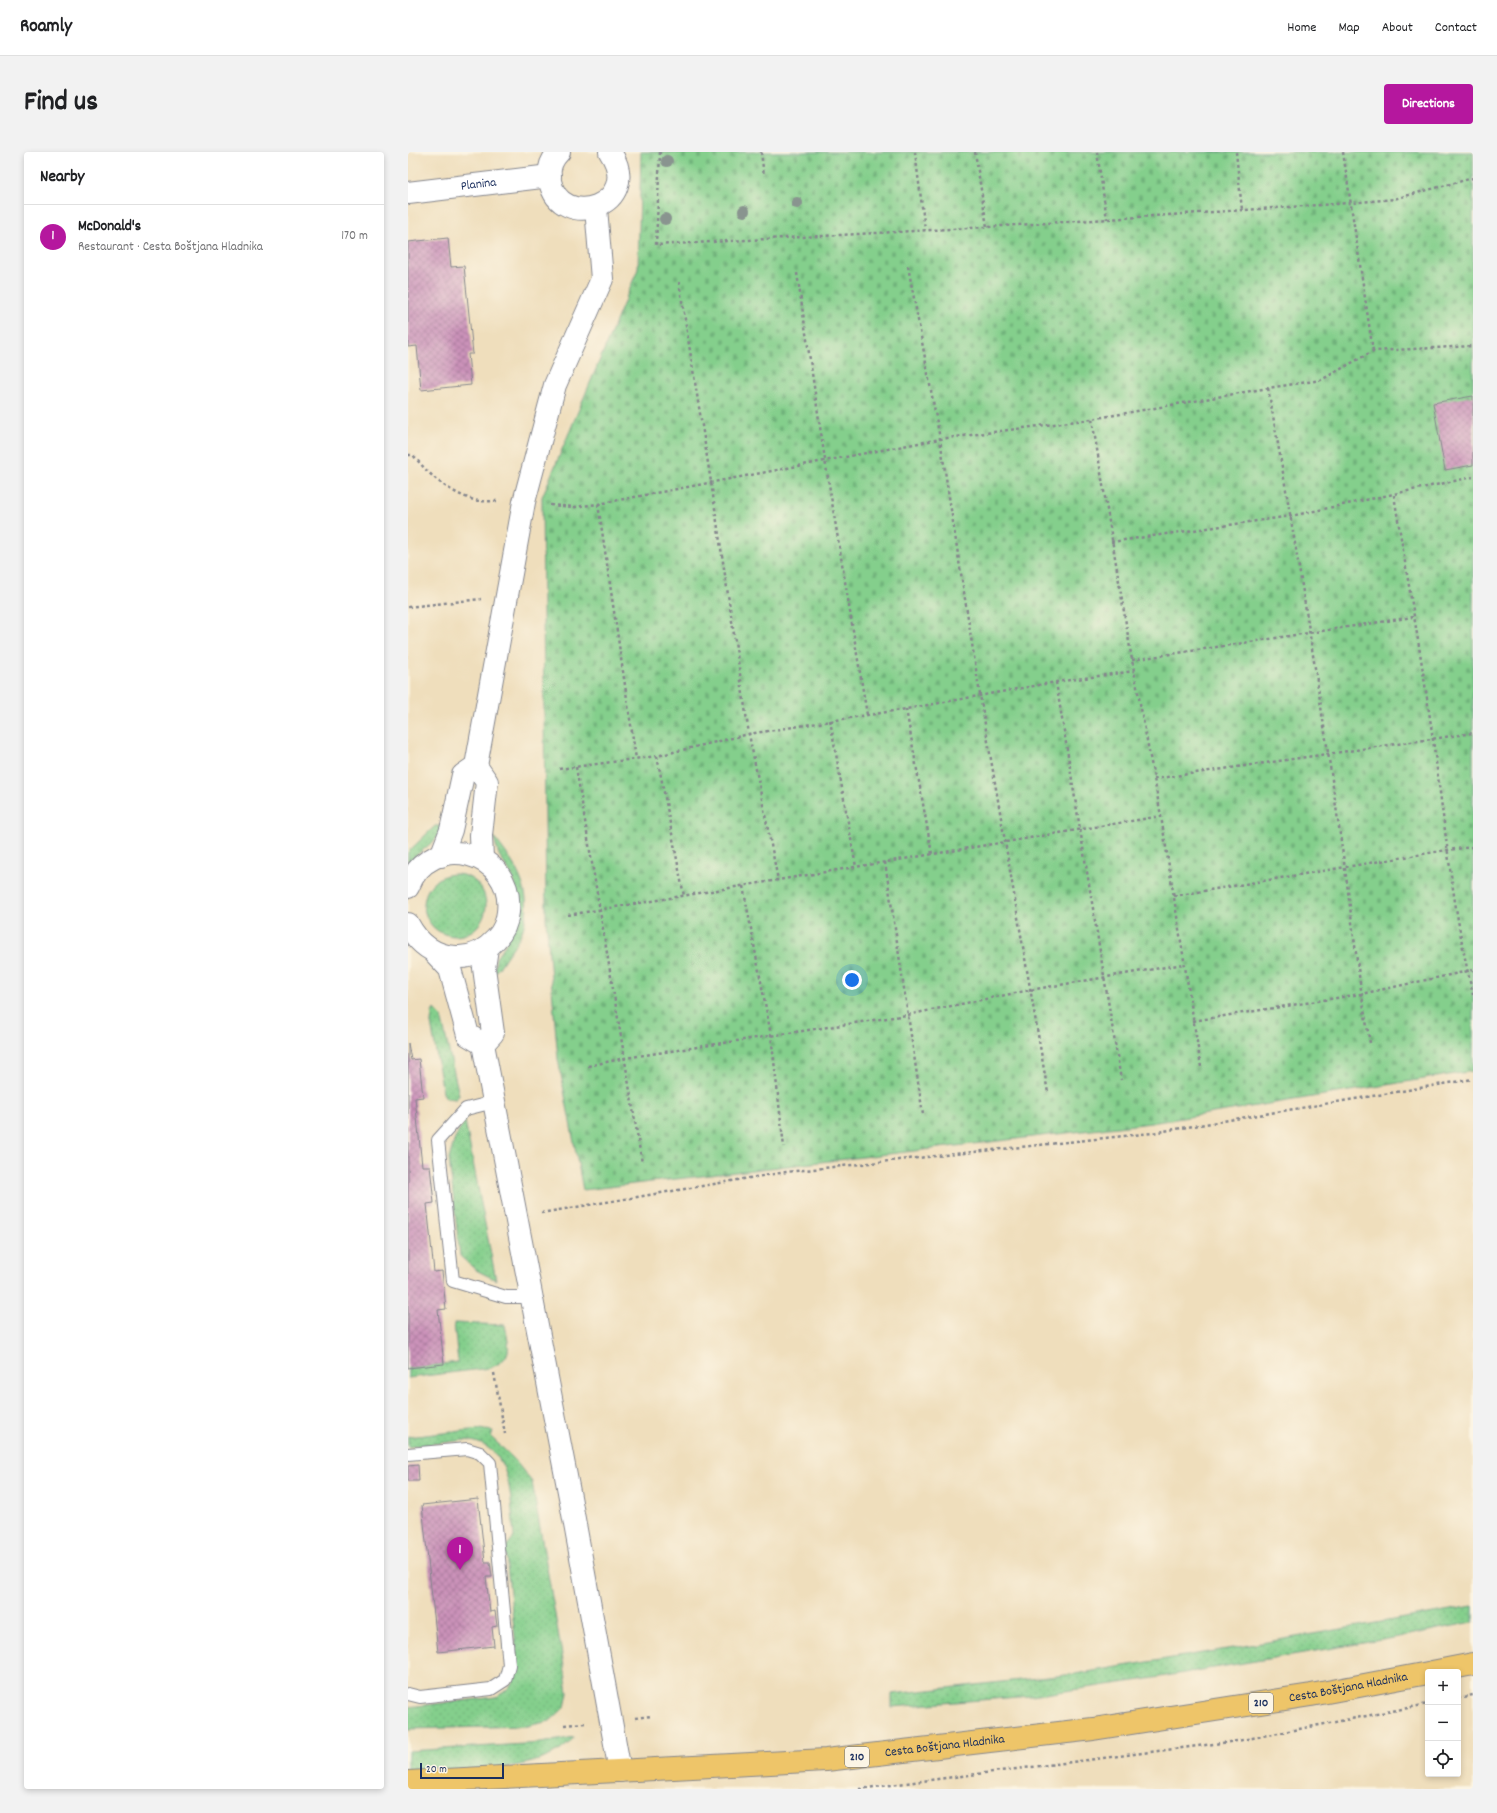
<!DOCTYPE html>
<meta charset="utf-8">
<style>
:root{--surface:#fff;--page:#f2f2f2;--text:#202124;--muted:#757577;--line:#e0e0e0;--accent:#b5179e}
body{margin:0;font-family:Dekko,sans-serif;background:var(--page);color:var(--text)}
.controls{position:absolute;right:12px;bottom:12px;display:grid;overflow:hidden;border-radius:4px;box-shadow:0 2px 6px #0003}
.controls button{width:36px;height:36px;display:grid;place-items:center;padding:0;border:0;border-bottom:1px solid var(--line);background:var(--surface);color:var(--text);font:20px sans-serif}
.scale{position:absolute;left:12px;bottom:10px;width:84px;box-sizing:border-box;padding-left:4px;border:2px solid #1b2f5e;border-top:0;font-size:11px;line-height:14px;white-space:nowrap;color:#1b2f5e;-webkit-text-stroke:3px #fcf5e5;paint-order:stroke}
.you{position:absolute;left:444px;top:828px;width:14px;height:14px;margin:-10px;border:3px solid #fff;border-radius:50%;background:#1a73e8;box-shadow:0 0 0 6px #1a73e833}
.badge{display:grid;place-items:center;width:26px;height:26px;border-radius:50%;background:var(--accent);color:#fff;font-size:13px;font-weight:700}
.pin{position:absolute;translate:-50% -33px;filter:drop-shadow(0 1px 2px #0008)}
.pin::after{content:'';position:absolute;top:21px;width:14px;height:12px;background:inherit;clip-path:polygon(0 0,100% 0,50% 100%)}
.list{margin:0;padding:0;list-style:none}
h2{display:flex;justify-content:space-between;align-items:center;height:52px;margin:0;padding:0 16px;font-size:17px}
h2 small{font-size:13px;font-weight:400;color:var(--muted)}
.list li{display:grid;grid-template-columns:26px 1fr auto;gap:12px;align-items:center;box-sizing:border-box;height:64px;padding:0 16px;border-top:1px solid var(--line)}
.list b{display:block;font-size:15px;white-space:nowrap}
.list p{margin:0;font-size:13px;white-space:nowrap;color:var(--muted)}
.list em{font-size:13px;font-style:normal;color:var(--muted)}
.icon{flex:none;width:22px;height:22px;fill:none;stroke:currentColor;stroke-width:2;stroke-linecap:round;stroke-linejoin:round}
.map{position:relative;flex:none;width:1065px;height:1637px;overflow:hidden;border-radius:4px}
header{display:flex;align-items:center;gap:24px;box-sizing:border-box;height:56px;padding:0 20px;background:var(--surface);border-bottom:1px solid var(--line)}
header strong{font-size:19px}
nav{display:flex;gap:22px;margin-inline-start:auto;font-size:14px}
.intro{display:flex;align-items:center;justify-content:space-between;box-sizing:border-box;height:96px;padding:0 24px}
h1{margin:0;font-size:28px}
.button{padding:10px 18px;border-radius:4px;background:var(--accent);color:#fff;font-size:14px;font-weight:700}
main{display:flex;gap:24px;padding:0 24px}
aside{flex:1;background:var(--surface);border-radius:4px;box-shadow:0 2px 6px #0003}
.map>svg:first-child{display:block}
.grass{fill:url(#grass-dots);stroke:#507f75}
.cemetery{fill:url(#cemetery-stones);stroke:#507f75}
.building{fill:url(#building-cross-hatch)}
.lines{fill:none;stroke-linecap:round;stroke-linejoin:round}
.lane-casing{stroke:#85868d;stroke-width:14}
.street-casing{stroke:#85868d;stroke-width:24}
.primary-casing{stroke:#85868d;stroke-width:24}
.path{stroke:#85868d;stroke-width:2.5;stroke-dasharray:3 3;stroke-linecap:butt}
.lane{stroke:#fff;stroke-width:12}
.street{stroke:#fff;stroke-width:22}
.primary{stroke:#eec569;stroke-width:22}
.tree{fill:#89948f}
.labels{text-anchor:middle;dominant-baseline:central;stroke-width:3;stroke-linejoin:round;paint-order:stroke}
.shield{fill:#fcf5e5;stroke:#5e6a86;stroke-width:1}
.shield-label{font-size:12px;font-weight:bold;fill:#1b2f5e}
.street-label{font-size:13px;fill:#1b2f5e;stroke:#fcf5e5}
</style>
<header>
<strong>Roamly</strong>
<nav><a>Home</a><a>Map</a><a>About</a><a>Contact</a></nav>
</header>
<div class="intro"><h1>Find us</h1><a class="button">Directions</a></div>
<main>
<aside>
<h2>Nearby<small></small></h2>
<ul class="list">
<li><span class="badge">1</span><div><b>McDonald's</b><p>Restaurant · Cesta Boštjana Hladnika</p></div><em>170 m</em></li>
</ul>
</aside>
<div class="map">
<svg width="1065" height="1637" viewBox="0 0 1065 1637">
<defs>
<pattern id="grass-dots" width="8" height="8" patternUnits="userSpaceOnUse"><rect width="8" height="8" fill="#84cf8c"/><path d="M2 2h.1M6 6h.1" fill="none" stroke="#71b27b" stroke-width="1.8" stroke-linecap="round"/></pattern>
<pattern id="cemetery-stones" width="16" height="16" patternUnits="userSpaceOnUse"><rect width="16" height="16" fill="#84cf8c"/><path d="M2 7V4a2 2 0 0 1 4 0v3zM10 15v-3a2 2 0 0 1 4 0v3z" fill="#71b27b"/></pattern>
<pattern id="building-cross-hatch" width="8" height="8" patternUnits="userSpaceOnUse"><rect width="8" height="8" fill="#cb92b9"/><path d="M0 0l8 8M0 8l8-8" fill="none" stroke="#a4789a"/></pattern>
</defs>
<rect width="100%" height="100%" fill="#fcf5e5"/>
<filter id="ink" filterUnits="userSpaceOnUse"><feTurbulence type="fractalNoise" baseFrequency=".025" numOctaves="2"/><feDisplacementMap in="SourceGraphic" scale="8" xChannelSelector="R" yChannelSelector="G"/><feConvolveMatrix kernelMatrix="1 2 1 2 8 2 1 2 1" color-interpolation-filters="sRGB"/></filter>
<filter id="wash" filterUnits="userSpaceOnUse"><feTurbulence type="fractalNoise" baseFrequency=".012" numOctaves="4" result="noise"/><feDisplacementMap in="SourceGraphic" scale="16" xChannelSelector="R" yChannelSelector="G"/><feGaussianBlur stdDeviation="0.9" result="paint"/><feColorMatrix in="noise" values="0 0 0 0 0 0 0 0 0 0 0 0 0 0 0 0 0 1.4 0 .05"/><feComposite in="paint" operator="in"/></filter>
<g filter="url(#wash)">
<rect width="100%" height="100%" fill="#efdebc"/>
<path class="grass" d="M27 674H36L27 688 0 710V700Z
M85 684C107 711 127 741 115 777 110 791 98 803 91 816L86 821 88 806 97 793 109 767 111 754 105 726 91 703Z
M16 753a31 31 0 1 1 62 0a31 31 0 1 1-62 0Z
M26 857 33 864 51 943 48 947 38 946 35 941 23 871 24 861Z
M57 969 88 1128 68 1118 52 1104 41 1007 47 986Z
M46 1171 97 1173C101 1195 106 1206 82 1216L0 1226V1216L50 1210Z
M71 1277 85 1279 83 1285 105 1306 124 1330 157 1520 160 1541 157 1555 142 1569 119 1574 0 1577V1555L88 1545C104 1536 106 1530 110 1512L97 1396 106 1385C102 1348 107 1293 57 1288L0 1295V1285Z
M1065 1454V1470L991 1485 740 1527 623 1544 484 1555V1542L667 1522 819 1497Z
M166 1585C139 1624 44 1618 0 1619V1599L133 1591Z"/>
<path class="cemetery" d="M233 0H1065V919L743 971 175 1038 150 907 138 767 134 345 230 117Z"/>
<g id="blocks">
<path class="building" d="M40 86 43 115 56 114 65 202H60L63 233 13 238 9 194 0 195V90Z
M1065 244V313L1037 318 1025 251Z
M0 891 3 908 11 907 15 945 7 946 14 1014H22L26 1051 19 1052 26 1120 34 1119 38 1157 30 1158 36 1212 0 1216Z
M10 1313 11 1329H0V1314Z
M70 1347 77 1410H82L84 1425H78L82 1460 87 1459 89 1474 84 1475 86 1494 30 1500 14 1353Z"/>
</g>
</g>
<g filter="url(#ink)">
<use href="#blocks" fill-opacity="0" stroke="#85868d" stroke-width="1"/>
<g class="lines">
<g class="lane-casing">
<path id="lane" d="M86 950 58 957 30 988 45 1129 98 1145H124
M0 1302 59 1297 72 1301 82 1311 101 1513 97 1528 83 1537 12 1545 0 1542"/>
</g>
<g class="street-casing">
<g id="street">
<path d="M151 0C143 8 140 18 142 29 152 81 237 53 202 0"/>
<path id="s1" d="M0 41 142 24"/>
<path d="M33 704 43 678 55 623 68 614"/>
<path d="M74 707 73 683 79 630 68 614 116 350 147 233 194 127 188 56"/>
<path d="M0 735C22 677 107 699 100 760 99 770 95 780 88 787 77 799 64 806 48 805 26 804 10 791 0 772"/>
<path d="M27 801 42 817 60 883 75 892 162 1345 212 1619"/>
<path d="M75 892 85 881 76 816 79 796"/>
</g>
</g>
<g class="primary-casing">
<g id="primary">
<path d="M1024 1520 1065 1512"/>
<path id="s2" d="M0 1630 418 1608 685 1577 903 1543 1020 1521"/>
</g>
</g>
<path class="path" d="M252 0 248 93 579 75 942 51 986 47 1065 26
M353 0 356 24
M507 0 517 78
M567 0 579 75
M689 0 699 67
M828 0 834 58
M935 0 965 199
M500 114 532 287 572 543 640 941
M389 121 417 308 459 563
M271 130 303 330 341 582 370 728
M860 236C889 396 914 556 937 717 945 775 951 833 962 891
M684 267 724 508 753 664 793 915
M0 303H5C22 324 40 340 66 348 74 350 83 349 91 349
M986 343C999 425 1014 506 1025 588 1037 673 1045 759 1065 843
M190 352 228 607
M142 353 167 355 190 352 532 287 684 267 860 236 913 228 965 199 1065 194
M703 390 883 364 1065 325
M0 455 73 447
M724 508 1005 465
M648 530 713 928
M498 557 524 702
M422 568 448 715
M249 604 276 744
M168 615 234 1011
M151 617 249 604 341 582 498 557 648 530 726 519
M746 627 1065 581
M477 710 515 963
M335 734 363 883 376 995
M766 744 1039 698 1065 695
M160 763 753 664
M785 869 953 842 1065 818
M180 914 217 906 499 863 622 838 776 812
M133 1061 378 1020 744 981 1065 927
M86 1221 97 1282
M1050 1546 1065 1543
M227 1566 243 1564
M156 1573 177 1571
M451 1637 829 1589 1020 1552"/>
<use href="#lane" class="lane"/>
<use href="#street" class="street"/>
<use href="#primary" class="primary"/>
</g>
<g class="tree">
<circle cx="259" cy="9" r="6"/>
<circle cx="389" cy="51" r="6"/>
<circle cx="336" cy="59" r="6"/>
<circle cx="257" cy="67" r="6"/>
</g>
</g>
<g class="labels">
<g class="shield">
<rect x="841" y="1541" width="24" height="20" rx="3"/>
<rect x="437" y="1595" width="24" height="20" rx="3"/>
</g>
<g class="shield-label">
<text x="853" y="1551">210</text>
<text x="449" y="1605">210</text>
</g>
<g class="street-label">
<text stroke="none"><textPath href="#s1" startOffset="71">Planina</textPath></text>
<text stroke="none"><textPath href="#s2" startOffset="946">Cesta Boštjana Hladnika</textPath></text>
<text stroke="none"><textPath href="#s2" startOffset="538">Cesta Boštjana Hladnika</textPath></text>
</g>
</g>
</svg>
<div class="controls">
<button>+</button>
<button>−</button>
<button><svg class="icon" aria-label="locate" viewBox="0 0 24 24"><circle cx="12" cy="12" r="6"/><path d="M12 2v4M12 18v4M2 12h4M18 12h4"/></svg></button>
</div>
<div class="scale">20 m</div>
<div class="you"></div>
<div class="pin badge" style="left:52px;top:1418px">1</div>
</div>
</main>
